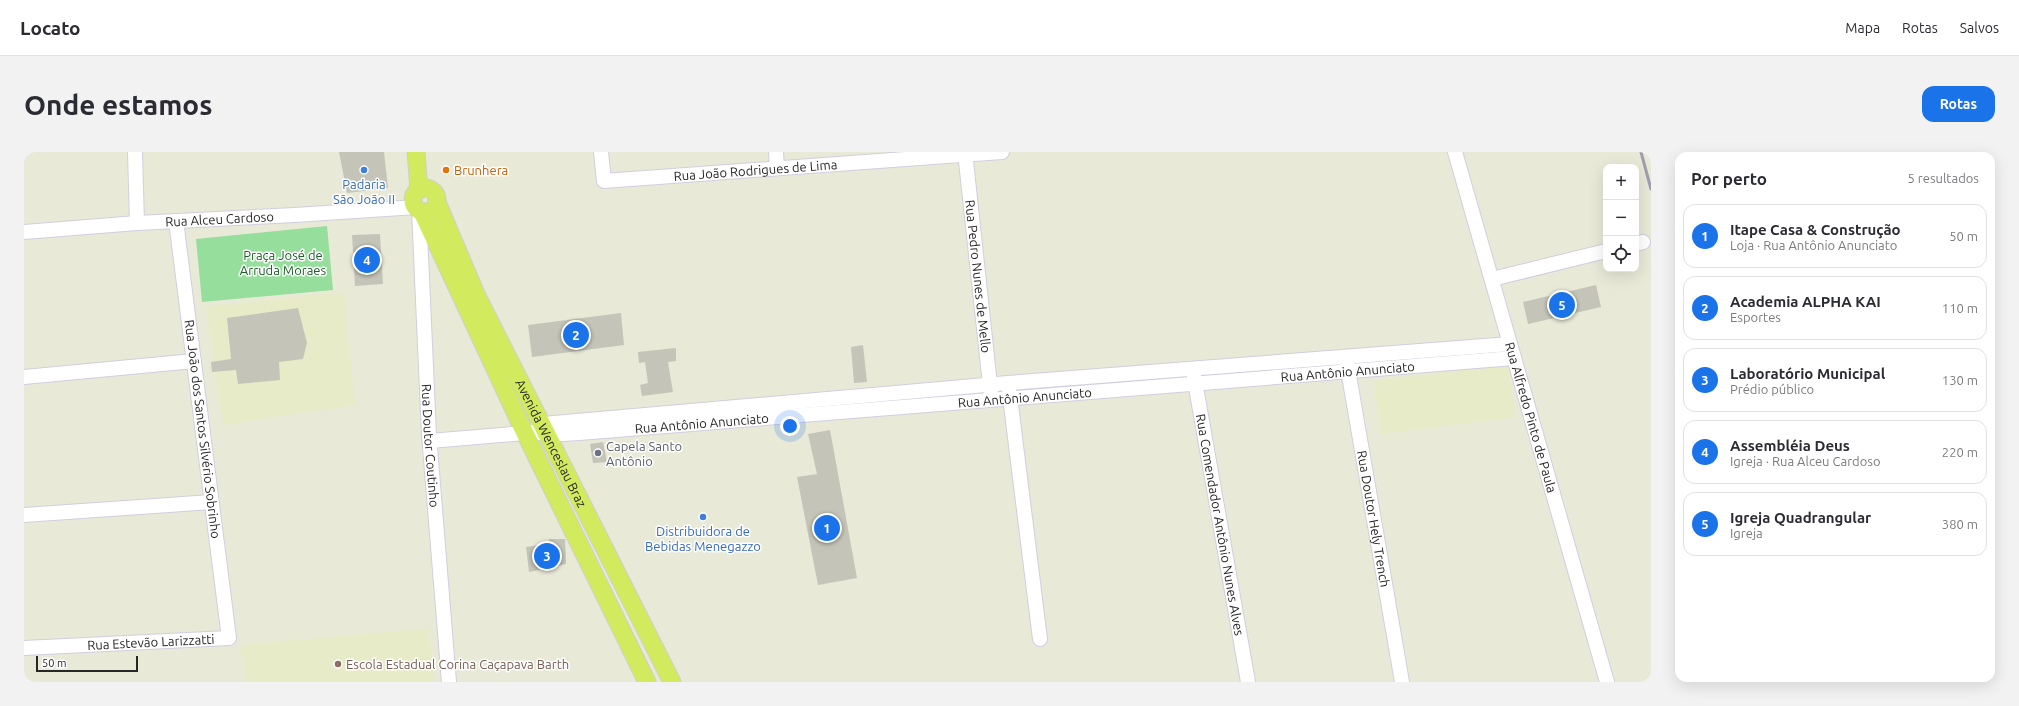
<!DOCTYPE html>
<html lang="pt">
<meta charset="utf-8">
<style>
:root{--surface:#fff;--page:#f2f2f3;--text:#2b2b33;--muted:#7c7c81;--line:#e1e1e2;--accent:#1a73e8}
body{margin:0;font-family:Ubuntu,sans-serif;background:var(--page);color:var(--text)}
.controls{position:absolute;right:12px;top:12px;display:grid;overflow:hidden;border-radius:8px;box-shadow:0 4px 16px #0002}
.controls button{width:36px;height:36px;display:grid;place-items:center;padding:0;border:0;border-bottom:1px solid var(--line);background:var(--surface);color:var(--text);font:20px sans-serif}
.scale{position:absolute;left:12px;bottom:10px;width:102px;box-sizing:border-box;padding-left:4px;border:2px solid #272727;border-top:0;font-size:11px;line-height:14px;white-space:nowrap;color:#272727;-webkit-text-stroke:3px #fff;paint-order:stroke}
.you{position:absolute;left:766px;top:274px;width:14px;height:14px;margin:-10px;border:3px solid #fff;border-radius:50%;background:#1a73e8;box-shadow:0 0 0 6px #1a73e833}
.badge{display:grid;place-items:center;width:26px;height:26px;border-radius:50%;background:var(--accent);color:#fff;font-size:13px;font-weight:700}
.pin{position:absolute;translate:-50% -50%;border:2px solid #fff;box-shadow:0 1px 4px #0006}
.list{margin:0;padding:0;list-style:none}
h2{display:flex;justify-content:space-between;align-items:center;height:52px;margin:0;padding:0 16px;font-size:17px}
h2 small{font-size:13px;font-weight:400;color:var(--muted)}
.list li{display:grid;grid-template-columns:26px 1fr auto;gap:12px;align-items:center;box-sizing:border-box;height:64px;margin:0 8px 8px;padding:0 8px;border:1px solid var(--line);border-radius:12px}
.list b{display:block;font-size:15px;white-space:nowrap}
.list p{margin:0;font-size:13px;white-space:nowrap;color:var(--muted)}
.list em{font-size:13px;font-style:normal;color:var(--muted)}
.icon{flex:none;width:22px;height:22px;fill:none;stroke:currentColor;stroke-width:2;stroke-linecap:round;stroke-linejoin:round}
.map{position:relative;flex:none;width:1627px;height:530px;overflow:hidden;border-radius:12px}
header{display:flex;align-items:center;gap:24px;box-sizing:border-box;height:56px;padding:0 20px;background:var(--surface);border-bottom:1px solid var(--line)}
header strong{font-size:19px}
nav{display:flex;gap:22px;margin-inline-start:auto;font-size:14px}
.intro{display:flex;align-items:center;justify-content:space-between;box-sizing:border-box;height:96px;padding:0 24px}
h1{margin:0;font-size:28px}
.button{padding:10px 18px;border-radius:12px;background:var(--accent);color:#fff;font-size:14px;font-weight:700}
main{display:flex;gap:24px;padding:0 24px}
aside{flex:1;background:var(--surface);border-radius:12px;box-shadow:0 4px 16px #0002}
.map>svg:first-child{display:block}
.education{fill:#e8ebc8}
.green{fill:#96de9b}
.building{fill:#c4c4b8}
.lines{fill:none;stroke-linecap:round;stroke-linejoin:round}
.minor-casing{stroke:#d2cee0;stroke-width:16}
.major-casing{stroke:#cfcfcf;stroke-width:19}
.minor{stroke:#fff;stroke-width:14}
.major{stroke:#d2ea5d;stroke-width:17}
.rail{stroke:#a19cb1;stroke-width:3}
.shop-dot{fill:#3f7fe0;stroke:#fff;stroke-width:1.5}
.food-dot{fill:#e8710a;stroke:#fff;stroke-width:1.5}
.worship-dot{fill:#6b7280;stroke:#fff;stroke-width:1.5}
.education-dot{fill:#8d6e63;stroke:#fff;stroke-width:1.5}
.labels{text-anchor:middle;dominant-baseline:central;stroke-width:3;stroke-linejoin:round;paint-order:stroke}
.food-label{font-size:13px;fill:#c56008;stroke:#fff;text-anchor:start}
.street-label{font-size:13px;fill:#272727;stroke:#fff}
.shop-label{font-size:13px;fill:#366cbe;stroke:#fff}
.park-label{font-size:13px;fill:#1b5f29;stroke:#fff}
.worship-label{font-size:13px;fill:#5b616d;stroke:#fff;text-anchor:start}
.education-label{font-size:13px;fill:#785e54;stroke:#fff;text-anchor:start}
</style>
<header>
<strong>Locato</strong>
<nav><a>Mapa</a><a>Rotas</a><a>Salvos</a></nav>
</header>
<div class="intro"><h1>Onde estamos</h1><a class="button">Rotas</a></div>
<main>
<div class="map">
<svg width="1627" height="530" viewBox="0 0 1627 530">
<rect width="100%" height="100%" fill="#e9e9d8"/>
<path class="education" d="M320 140 331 253 199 273 182 154Z
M1484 212 1491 265 1356 282 1350 229Z
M405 476 410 530H222L217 493Z"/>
<path class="green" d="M303 74 309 138 178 150 172 87Z"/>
<path class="building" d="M315 0H360L364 36 323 41Z
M356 82 359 132 331 134 328 83Z
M1572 133 1577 155 1504 172 1499 150Z
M274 156 283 191 279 207 255 210 256 228 214 232 212 218 188 220 187 210 207 207 203 166Z
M597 161 600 193 508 205 504 173Z
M839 193 843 230 830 231 827 195Z
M652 196V209L644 210 649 240 618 244 616 233 624 231 621 210 615 211 614 200Z
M806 278 833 426 794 433 773 325 793 322 784 282Z
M579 290 583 310 569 311 566 292Z
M525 387H541L542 412 505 420 502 395 525 392Z"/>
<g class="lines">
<g class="minor-casing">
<g id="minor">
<path d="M111 0 113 71"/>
<path id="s1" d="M577 0 580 29 978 0"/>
<path d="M752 0 753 16"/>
<path id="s2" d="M941 0 967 242"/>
<path id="s3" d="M1431 0 1583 530"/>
<path id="s4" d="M395 58 405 283 425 530"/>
<path id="s5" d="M0 80 113 71 271 63 392 55"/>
<path d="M1612 92 1619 90"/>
<path d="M1468 127 1582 99"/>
<path id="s6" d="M1323 212 1378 530"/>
<path id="s7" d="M1170 224 1224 530"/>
<path d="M0 225 170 209"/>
<path d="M985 237 1016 487"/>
<path d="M512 280 519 272 984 231 1486 192"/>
<path id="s8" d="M406 289 512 280 524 283 555 281 1490 206"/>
<path d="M0 363 188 350"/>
<path id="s9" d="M0 496 205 486 152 69"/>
</g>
</g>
<g class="major-casing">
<g id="major">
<path d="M392 0 395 38"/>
<circle cx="401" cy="48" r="12"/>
<path id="s10" d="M413 50 452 142 648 530"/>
<path d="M398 60 498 275 623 530"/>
</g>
</g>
<use href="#minor" class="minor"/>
<use href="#major" class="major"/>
<path class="rail" d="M1617 0 1627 37"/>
</g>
<g class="shop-dot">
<circle cx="340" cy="18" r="4"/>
<circle cx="679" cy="365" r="4"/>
</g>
<circle class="food-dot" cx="422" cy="18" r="4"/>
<circle class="worship-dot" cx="574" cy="301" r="4"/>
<circle class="education-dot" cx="314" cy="512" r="4"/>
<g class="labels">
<g class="food-label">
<text x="430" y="18">Brunhera</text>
</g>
<g class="street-label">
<text stroke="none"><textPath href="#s1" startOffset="181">Rua João Rodrigues de Lima</textPath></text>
<text stroke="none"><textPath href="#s5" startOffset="196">Rua Alceu Cardoso</textPath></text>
<text stroke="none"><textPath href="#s2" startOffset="125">Rua Pedro Nunes de Mello</textPath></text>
<text stroke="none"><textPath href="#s8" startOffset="921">Rua Antônio Anunciato</textPath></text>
<text stroke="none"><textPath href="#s8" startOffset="597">Rua Antônio Anunciato</textPath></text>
<text stroke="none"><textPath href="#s3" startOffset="276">Rua Alfredo Pinto de Paula</textPath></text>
<text stroke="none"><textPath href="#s8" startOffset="273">Rua Antônio Anunciato</textPath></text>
<text transform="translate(179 277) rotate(83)">Rua João dos Santos Silvério Sobrinho</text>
<text stroke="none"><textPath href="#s10" startOffset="267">Avenida Wenceslau Braz</textPath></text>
<text stroke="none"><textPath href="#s4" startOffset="236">Rua Doutor Coutinho</textPath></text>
<text stroke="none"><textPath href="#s6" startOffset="157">Rua Doutor Hely Trench</textPath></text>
<text stroke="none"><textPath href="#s7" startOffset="151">Rua Comendador Antônio Nunes Alves</textPath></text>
<text stroke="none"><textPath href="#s9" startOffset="127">Rua Estevão Larizzatti</textPath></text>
</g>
<g class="shop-label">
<text x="340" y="32">Padaria<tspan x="340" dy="15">São João II</tspan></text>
<text x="679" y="379">Distribuidora de<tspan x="679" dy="15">Bebidas Menegazzo</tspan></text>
</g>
<g class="park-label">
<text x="259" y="103">Praça José de<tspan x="259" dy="15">Arruda Moraes</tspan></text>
</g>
<g class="worship-label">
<text x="582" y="294">Capela Santo<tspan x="582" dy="15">Antônio</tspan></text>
</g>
<g class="education-label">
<text x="322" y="512">Escola Estadual Corina Caçapava Barth</text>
</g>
</g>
</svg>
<div class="controls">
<button>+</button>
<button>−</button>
<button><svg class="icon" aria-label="locate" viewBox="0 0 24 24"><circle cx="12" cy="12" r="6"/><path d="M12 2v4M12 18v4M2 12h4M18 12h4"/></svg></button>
</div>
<div class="scale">50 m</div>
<div class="you"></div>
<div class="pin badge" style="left:803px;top:376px">1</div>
<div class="pin badge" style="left:552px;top:183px">2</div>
<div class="pin badge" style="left:523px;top:404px">3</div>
<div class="pin badge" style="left:343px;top:108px">4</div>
<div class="pin badge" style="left:1538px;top:153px">5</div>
</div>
<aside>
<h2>Por perto<small>5 resultados</small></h2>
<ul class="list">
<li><span class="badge">1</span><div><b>Itape Casa &amp; Construção</b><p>Loja · Rua Antônio Anunciato</p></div><em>50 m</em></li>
<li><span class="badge">2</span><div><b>Academia ALPHA KAI</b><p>Esportes</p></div><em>110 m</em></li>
<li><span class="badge">3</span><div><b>Laboratório Municipal</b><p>Prédio público</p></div><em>130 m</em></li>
<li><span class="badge">4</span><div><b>Assembléia Deus</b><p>Igreja · Rua Alceu Cardoso</p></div><em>220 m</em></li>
<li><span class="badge">5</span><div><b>Igreja Quadrangular</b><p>Igreja</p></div><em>380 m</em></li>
</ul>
</aside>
</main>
